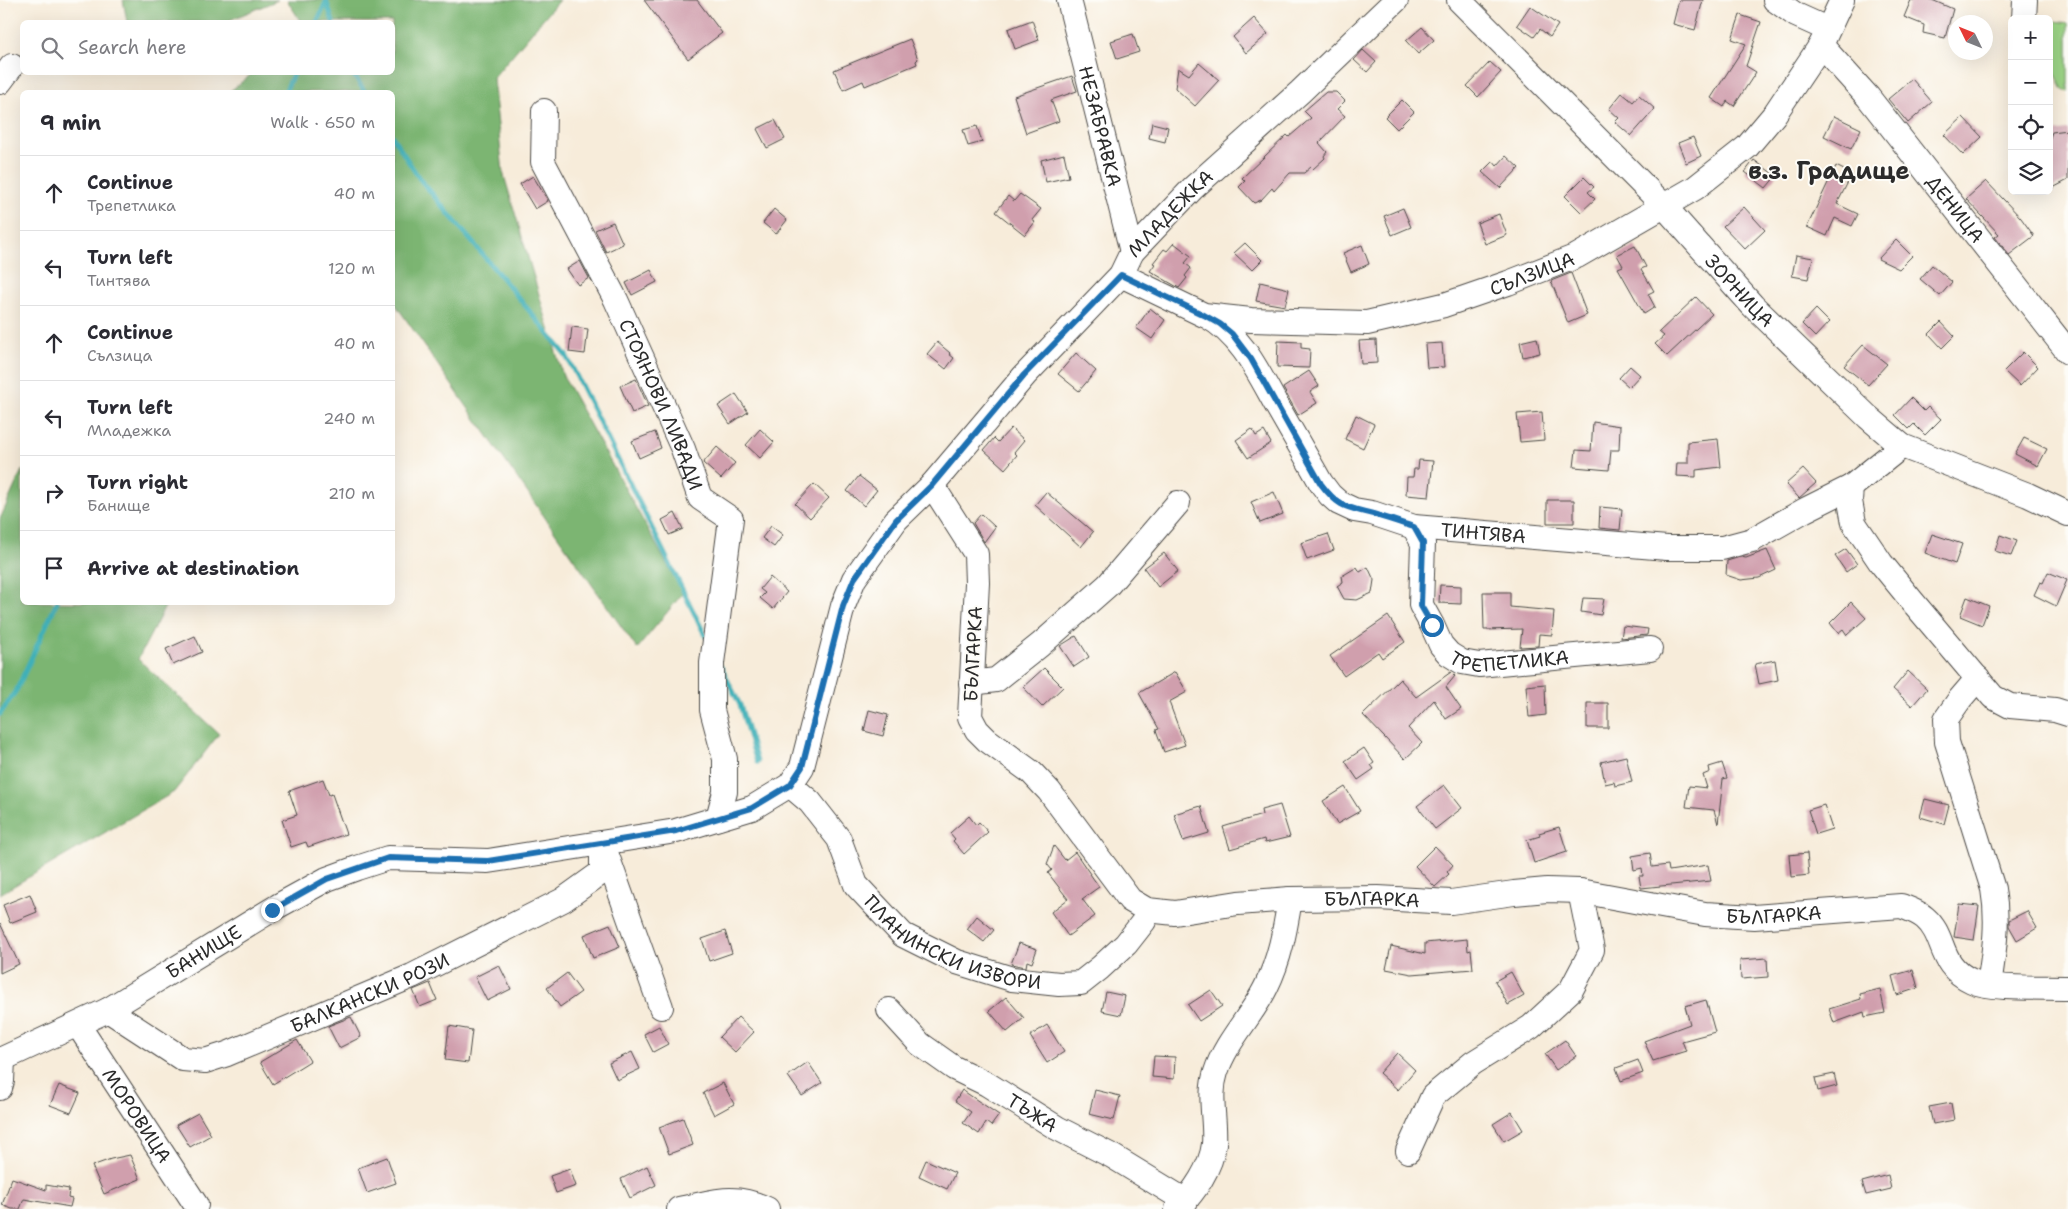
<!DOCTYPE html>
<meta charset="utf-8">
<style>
:root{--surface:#fff;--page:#f7f7f7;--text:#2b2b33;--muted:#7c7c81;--line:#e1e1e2}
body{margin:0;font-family:"Shantell Sans",sans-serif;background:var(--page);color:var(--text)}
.controls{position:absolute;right:15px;top:15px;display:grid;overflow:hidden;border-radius:8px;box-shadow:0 5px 20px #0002}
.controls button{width:45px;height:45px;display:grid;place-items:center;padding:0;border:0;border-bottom:1px solid var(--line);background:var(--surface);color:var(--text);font:25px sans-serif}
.compass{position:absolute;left:1948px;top:15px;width:45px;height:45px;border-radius:50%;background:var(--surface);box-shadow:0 5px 20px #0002;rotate:313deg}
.stop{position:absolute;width:15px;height:15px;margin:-11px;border:4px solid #1f6fb2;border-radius:50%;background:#fff}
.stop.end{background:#1f6fb2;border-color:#fff;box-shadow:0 1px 5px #0008}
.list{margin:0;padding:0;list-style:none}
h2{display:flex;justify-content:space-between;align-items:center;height:65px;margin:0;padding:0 20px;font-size:21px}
h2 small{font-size:16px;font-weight:400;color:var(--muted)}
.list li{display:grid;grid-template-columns:32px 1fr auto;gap:15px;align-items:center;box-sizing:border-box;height:75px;padding:0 20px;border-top:1px solid var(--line)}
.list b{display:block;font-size:19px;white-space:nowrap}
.list p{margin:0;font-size:16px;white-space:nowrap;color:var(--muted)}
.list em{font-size:16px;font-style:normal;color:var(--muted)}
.icon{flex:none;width:28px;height:28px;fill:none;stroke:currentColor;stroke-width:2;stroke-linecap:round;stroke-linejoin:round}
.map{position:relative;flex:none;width:2068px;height:1209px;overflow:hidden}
.search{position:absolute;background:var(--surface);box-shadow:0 5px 20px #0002;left:20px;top:20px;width:375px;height:55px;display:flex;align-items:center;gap:12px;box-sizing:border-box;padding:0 18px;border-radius:8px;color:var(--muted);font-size:19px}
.panel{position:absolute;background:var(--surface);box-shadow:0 5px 20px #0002;left:20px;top:90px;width:375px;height:515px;border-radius:8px}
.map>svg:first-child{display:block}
.green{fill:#9bd385;stroke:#637f58}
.forest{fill:#7cb572;stroke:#54704e}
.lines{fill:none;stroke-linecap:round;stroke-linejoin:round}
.stream{stroke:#3fb0b8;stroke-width:5}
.building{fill:#d09fad}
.minor-casing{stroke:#4a4845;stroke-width:26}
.minor{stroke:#fff;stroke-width:24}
.route{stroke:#1f6fb2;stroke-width:6}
.labels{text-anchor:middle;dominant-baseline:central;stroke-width:4;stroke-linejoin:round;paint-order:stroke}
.street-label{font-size:19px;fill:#2b2b2b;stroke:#fdfcf7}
.district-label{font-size:24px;font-weight:bold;fill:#2b2b2b;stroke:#fdfcf7}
</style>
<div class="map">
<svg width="2068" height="1209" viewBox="0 0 2068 1209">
<rect width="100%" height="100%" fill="#fdfcf7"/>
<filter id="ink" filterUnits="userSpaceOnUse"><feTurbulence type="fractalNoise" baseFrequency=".02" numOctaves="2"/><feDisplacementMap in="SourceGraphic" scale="10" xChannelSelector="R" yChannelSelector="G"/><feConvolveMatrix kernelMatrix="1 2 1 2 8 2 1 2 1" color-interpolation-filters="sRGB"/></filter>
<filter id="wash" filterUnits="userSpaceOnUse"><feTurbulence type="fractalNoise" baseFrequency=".0096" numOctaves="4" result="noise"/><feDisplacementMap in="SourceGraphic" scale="20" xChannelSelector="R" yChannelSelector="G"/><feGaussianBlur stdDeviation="1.12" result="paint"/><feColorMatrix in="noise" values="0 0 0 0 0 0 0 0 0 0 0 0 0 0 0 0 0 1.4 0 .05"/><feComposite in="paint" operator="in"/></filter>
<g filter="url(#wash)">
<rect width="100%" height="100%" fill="#f7ecda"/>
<path class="green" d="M2049 20 2068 23V92L2063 90 2049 59Z"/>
<path class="forest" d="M123 0H278L225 22H127Z
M287 0H559L493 78 503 172 563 376 683 593 637 649 393 301 392 92H229L253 73 392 72V22H301Z
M22 470V602L167 603 138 659 219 734 174 792 0 894V519Z"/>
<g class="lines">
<path class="stream" d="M326 0 333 22
M317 22 326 2
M352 72 365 92
M285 92 294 72
M392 136 419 178 566 355 706 637
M721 667 740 705 757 762
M0 714 17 689 57 602"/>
</g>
<g id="blocks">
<path class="building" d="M644 0H697L722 33 688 59Z
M1679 0H1703L1695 30 1673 24Z
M1911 0H1932L1953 9 1945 38 1923 33 1924 25 1904 17Z
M1530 6 1558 25 1550 37 1540 29 1534 37 1517 25Z
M1740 15 1761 22 1746 66 1756 72 1734 106 1727 101 1724 107 1711 98 1746 44 1732 39Z
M1254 18 1268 34 1246 53 1233 37Z
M1032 20 1039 40 1015 49 1008 29Z
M1422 27 1434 40 1418 54 1406 41Z
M1133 34 1139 52 1117 59 1111 41Z
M910 39 918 59 916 61 917 64 865 86 863 81 843 90 834 70Z
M1363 50 1376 62 1367 72 1354 60Z
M1490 62 1501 72 1478 97 1467 86Z
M1199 63 1219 80 1195 106 1175 88 1178 68 1189 75Z
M1072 76 1077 91 1051 100 1059 121 1026 133 1014 96Z
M1912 79 1932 102 1908 123 1888 99Z
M1326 92H1336L1345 101 1337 109 1345 116 1319 143 1327 152 1324 156 1325 158 1313 169 1311 167 1304 173H1290L1274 191 1272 188 1261 200 1254 203 1239 187 1245 181 1242 178 1287 135 1289 137 1311 118 1304 111Z
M1622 93 1633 102 1639 95 1655 109 1631 136 1615 122 1619 118 1609 109Z
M1402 100 1414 112 1397 129 1385 117Z
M1834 116 1861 129 1851 149 1824 136Z
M1963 117 1982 137 1963 155 1944 135Z
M775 120 785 139 767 148 757 129Z
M1152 123 1168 127 1165 142 1149 138Z
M977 126 982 142 968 146 963 130Z
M2068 130V180L2049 190V140L2052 132Z
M1693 137 1701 156 1686 163 1678 143Z
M1064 154 1069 177 1046 182 1041 160Z
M1506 156 1519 168 1500 188 1482 172 1493 161 1497 166Z
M1754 160 1776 176 1766 188 1745 172Z
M1836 166 1852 174 1837 204 1858 214 1852 226 1835 218 1827 236 1807 227Z
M533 176 548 201 535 209 520 184Z
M1584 177 1594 187 1588 192 1595 199 1581 212 1565 196Z
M1986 181 2021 218 2034 236 2009 255 1995 237 1999 234 1966 199Z
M1020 194 1041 209 1032 220 1035 222 1025 235 996 212 1008 196 1014 201Z
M1744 207 1765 230 1745 249 1723 226Z
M1403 208 1411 227 1392 235 1384 216Z
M774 209 787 220 776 234 763 223Z
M1499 214 1507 235 1485 244 1477 223Z
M613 222 623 244 606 252 595 230Z
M1896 240 1912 256 1899 269 1878 259Z
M1174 243 1191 256 1185 263 1191 268 1185 276 1187 278 1179 288 1150 271 1155 264 1153 263 1164 249 1167 251Z
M1245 243 1262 260 1252 270 1234 253Z
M1362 245 1369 264 1351 272 1343 253Z
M1635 246 1646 267 1641 269 1654 291 1648 294 1655 307 1644 314 1618 268 1623 266 1617 255Z
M1796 255 1813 258 1808 279 1792 276Z
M580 261 589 278 578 285 567 269Z
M1932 265 1952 282 1940 296 1920 279Z
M651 270 657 282 632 295 626 283Z
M1571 273 1587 315 1568 323 1551 281Z
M1260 282 1289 289 1285 306 1256 301Z
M1696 297 1712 314 1667 356 1655 344 1664 336 1659 332Z
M1150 308 1165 320 1152 339 1136 328Z
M1816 309 1829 322 1815 337 1802 324Z
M1941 322 1954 336 1942 348 1929 334Z
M572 327 588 329 585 354 569 352Z
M1537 338 1540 353 1523 357 1520 342Z
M1376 340 1377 363 1361 364 1359 341Z
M1278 341 1301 342V348L1310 349 1309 368 1277 367Z
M937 342 950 353 949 354 954 358 946 369 927 354Z
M1442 343 1444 367 1427 368 1425 344Z
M1863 345 1887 364 1868 385 1844 366Z
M2023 352 2038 367 2020 386 2004 371Z
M1076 353 1096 371 1079 391 1058 374Z
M1630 366 1640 375 1629 387 1619 378Z
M1309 371 1319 386 1310 392 1317 403 1298 415 1283 388Z
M636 379 648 406 632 413 620 386Z
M736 394 748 412 730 424 718 406Z
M1911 398 1924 411 1928 407 1941 419 1925 435 1914 424 1909 429 1895 415Z
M1542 412 1544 440 1520 442 1517 414Z
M1356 415 1374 424 1363 448 1345 439Z
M1593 422 1620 426 1619 450H1611L1609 470 1574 467 1576 450 1591 451Z
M1011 428 1024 440 1014 452 1017 455 1005 469 984 450 994 438 998 442Z
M760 429 774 442 760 458 746 445Z
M1252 429 1256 436 1264 431 1271 443 1248 458 1236 440Z
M655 432 661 448 639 458 632 441Z
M2024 438 2047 449 2038 466 2015 454Z
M1718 439 1721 467 1696 470V477L1676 476 1677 463H1688V442Z
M717 447 735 463 721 479 703 463Z
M1419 460 1433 461 1429 497 1406 495 1407 477H1413L1414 469H1418Z
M1803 469 1816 483 1799 498 1786 484Z
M859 476 877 490 864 506 847 491Z
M814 484 829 498 810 518 795 504Z
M1046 492 1093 532 1081 547 1035 505Z
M1274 492 1283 514 1260 523 1251 502Z
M1547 500H1574V523H1547Z
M1600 507 1622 509 1620 530 1599 528Z
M675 513 683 529 669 535 662 520Z
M981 514 995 527 984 542 973 523Z
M771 526 783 535 774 547 762 538Z
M1328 534 1334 550 1307 560 1301 543Z
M1932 534 1962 544 1955 564 1925 553Z
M2000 535 2017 541 2011 556 1995 551Z
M1846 549 1857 564 1846 572 1835 556Z
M1767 550 1776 570 1759 578 1741 580 1726 575 1727 561 1740 557 1746 558Z
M1164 553 1178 571 1158 587 1144 568Z
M1357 567 1360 572 1368 567 1374 580 1372 593 1357 600 1344 599 1337 586 1343 582 1342 576Z
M2048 572 2067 580 2056 606 2034 595 2040 582 2043 583Z
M770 577 787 592 773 609 760 598 765 593 760 589Z
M1440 585 1461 586V604L1439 603Z
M1483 592H1510V607L1554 611 1552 635 1539 634 1538 646 1520 647 1522 629 1484 630Z
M1967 597 1989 606 1982 625 1960 616Z
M1583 598 1604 599 1601 615 1581 612Z
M1851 602 1866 618 1847 635 1843 629 1838 633 1830 623Z
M1388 616 1405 642 1382 658 1378 652 1344 676 1330 656Z
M1623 626 1648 629 1647 635 1621 638Z
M195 636 202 652 173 665 166 649Z
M1076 636 1089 657 1074 667 1060 646Z
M1775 660 1778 680 1759 684 1755 664Z
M1044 668 1063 687 1042 707 1023 687Z
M1908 671 1927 689 1912 706 1893 689Z
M1175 672 1187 692 1169 702 1185 745 1164 752 1156 730 1159 729 1139 693Z
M1451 672 1455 676 1446 687 1461 709 1446 719 1434 700 1408 728 1422 743 1405 759 1363 715 1400 679 1416 697Z
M1545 684 1546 715 1529 717 1526 686Z
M1587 703H1608V728H1587Z
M869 710 888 715 883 736 864 731Z
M1364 748 1374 763 1371 765 1374 769 1358 780 1345 761Z
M1626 756 1632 782 1615 786 1614 782 1605 784 1601 762Z
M1722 763 1727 778 1723 779 1718 824 1714 810 1686 807 1689 786 1707 788 1703 775 1710 772 1709 767Z
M323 779 329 795 332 794 346 834 308 847 306 842 291 847 282 820 297 815 289 791Z
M1444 785 1462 808 1435 829 1417 806Z
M1345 787 1360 811 1337 824 1323 801Z
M1925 799 1949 805 1944 824 1920 817Z
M1280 805 1290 837 1265 843 1264 839 1230 849 1223 827 1262 815 1261 810Z
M1824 805 1832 829 1816 834 1808 810Z
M1201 806 1209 833 1183 841 1174 814Z
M969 816 976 825 979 822 988 832 964 854 953 841 955 839 950 833Z
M1559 827 1567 852 1534 863 1527 840 1540 836 1539 833Z
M1054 846 1065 860 1075 852 1099 887 1082 899 1095 916 1068 936 1051 912 1068 899 1048 873 1052 870 1047 864Z
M1435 846 1453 865 1447 872 1449 874 1435 887 1415 866Z
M1650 853 1652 867 1668 865 1669 871 1708 865 1711 881 1641 888 1639 876H1643L1642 868 1634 870 1632 856Z
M1807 853 1809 875 1791 877 1789 855Z
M30 894 37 912 10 923 3 905Z
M1959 904 1979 906 1974 940 1954 937Z
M2027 911 2037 928 2017 940 2009 926V920Z
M977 916 994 930 984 942 967 929Z
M0 923 19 964 0 973Z
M610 924 620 947 593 958 584 935Z
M725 931 732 953 709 961 702 939Z
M1467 939 1468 951 1471 950 1473 969 1412 974 1386 969 1391 946 1425 954V943Z
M1019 943 1037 949 1032 963 1027 961 1026 967 1011 964Z
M1767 958 1768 977 1741 979 1740 960Z
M499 965 511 989 487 1001 475 977Z
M1913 970 1918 988 1897 995 1892 976Z
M1511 972 1524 996 1508 1005 1495 981Z
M567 973 581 992 560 1007 547 988Z
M430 983 437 1000 420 1007 413 990Z
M1880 989 1885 1013 1865 1017 1864 1012 1834 1023 1829 1009 1861 999 1860 994Z
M1211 990 1222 1006 1199 1021 1188 1005Z
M1106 992 1125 996 1121 1015 1102 1011Z
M1006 997 1024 1018 1007 1032 989 1011Z
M1706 1000 1715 1032 1682 1041 1686 1051 1653 1061 1644 1041 1690 1024 1685 1006Z
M351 1017 361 1037 339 1048 328 1026Z
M738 1017 754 1032 735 1052 719 1037Z
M1047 1025 1064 1052 1047 1063 1030 1036Z
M449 1026 472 1030 468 1063 445 1060Z
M659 1026 668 1044 653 1052 644 1034Z
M297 1040 310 1061 273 1084 260 1062Z
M1565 1040 1576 1056 1556 1070 1545 1054Z
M632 1052 640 1069 617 1080 609 1063Z
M1397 1053 1415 1070 1398 1090 1379 1073Z
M1154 1056 1175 1057 1174 1079 1152 1077Z
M1638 1060 1643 1073 1621 1081 1616 1068Z
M808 1062 822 1083 802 1096 788 1076Z
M1834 1074 1837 1086 1818 1091 1815 1078Z
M723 1083 734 1104 714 1115 703 1093Z
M59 1085 80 1093 71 1113 50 1105Z
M962 1090 999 1115 991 1126 986 1122 979 1134 963 1123 971 1112 955 1101Z
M1095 1090 1120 1096 1114 1120 1089 1114Z
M1951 1103 1954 1120 1933 1124 1929 1107Z
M1512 1112 1523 1130 1504 1141 1493 1124Z
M198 1113 211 1135 190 1147 176 1125Z
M683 1118 693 1145 669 1154 659 1127Z
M130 1155 140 1179 104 1194 92 1166 111 1159Z
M387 1157 396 1183 367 1193 358 1168Z
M926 1160 955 1173 947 1189 919 1176Z
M647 1166 656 1185 630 1198 621 1179Z
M570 1169 576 1186 556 1193 550 1176Z
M1888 1175 1891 1189 1866 1195 1862 1182Z
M12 1178 46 1190V1185L69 1189 68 1198 72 1199 70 1207 24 1199 20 1209H12L2 1205Z"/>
</g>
</g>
<g filter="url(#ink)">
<use href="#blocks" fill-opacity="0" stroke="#4a4845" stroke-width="1"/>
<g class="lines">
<g class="minor-casing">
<g id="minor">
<path id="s1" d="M1069 0 1132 252"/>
<path id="s2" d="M1459 0 1664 206 1753 306 1868 417 1902 446 2028 495 2068 514"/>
<path d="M1775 0 1796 15 1827 29"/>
<path d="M2024 19 2025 0"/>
<path id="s3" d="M1821 45 1868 97 2068 352"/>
<path d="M0 82 12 66"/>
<path id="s4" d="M544 111 543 162 616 300 683 449 700 498 731 519 712 663V710L725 759V792L718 818"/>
<path id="s5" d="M1121 275 1204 315 1251 320 1367 323 1444 305 1508 283 1577 256 1695 188 1747 147 1774 115 1821 45 1842 0"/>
<path id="s6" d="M1207 316C1242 336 1258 372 1277 406 1292 432 1307 458 1321 483L1330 495 1339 503 1354 510 1372 513 1414 527 1667 548H1722L1752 540 1805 510 1851 487"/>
<path d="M1902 446 1851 487 1850 501 1854 523 1881 563 1912 601 1993 697 2010 706 2055 710 2068 714"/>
<path id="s7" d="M932 485 976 554 977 583 970 717 977 730 987 740 1031 772 1049 791 1130 900 1147 910 1175 913 1238 903 1290 899 1378 898 1451 902 1514 893 1547 890 1580 891 1705 914 1754 917 1901 906C1909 909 1918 912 1925 918 1947 937 1937 965 1972 981 1991 990 2045 987 2068 988"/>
<path id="s8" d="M1414 527 1423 543 1421 605 1432 625 1441 645 1449 654 1462 662 1479 665 1650 649"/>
<path d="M1978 678 1960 699 1946 719 1947 742 1993 889C1999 923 1994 952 1989 985"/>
<path d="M971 683 996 680 1040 645 1108 585 1178 503"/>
<path id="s9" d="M790 785 810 802 839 839 856 885 903 935 957 962 1012 979 1059 984 1081 983 1100 968 1126 944 1144 921 1147 910"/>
<path d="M605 850 661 1007"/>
<path id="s10" d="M108 1010 183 1059 205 1061 227 1054 412 976 563 900 602 872V844"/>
<path id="s11" d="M889 1010 920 1044 954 1068 987 1084 1057 1128 1112 1156 1186 1201"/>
<path id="s12" d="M78 1025 196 1205"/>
<path id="s13" d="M0 1060 108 1010 278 906 327 879 357 868 388 858 488 861 676 831 752 808 790 785 802 767 843 606 854 579 896 520 932 485 1025 375 1121 275 1132 252 1193 188 1300 92 1396 0"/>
<path d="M0 1088 2 1081 3 1060"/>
<path d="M1408 1151 1433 1096 1473 1063 1531 1027 1571 990 1592 950 1580 891"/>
<path d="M679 1209C715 1202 732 1193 767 1209"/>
<path d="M1177 1209C1194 1193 1211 1168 1214 1144 1216 1120 1208 1096 1216 1072 1226 1041 1252 1016 1266 987 1280 959 1285 930 1290 899"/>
</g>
</g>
<use href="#minor" class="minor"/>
</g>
</g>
<g class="lines" filter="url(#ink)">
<path class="route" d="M272 910 327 879 388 858 488 861 676 831 752 808 790 785 802 767 843 606 854 579 896 520 932 485 1024 375 1121 275 1204 315 1220 324 1232 334 1251 359 1321 484C1339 508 1346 507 1373 514 1387 518 1401 523 1414 527L1423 543 1421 606 1432 625"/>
</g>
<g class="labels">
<g class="street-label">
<text stroke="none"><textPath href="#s1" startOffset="130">НЕЗАБРАВКА</textPath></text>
<text stroke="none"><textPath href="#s3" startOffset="212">ДЕНИЦА</textPath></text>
<text stroke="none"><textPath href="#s13" startOffset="1555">МЛАДЕЖКА</textPath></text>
<text stroke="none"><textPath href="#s5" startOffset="428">СЪЛЗИЦА</textPath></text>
<text stroke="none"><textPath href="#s2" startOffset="404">ЗОРНИЦА</textPath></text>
<text stroke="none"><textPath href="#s4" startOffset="321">СТОЯНОВИ ЛИВАДИ</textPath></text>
<text stroke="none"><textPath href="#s6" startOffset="380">ТИНТЯВА</textPath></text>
<text stroke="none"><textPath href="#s8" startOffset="200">ТРЕПЕТЛИКА</textPath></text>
<text transform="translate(973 654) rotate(-87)">БЪЛГАРКА</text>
<text stroke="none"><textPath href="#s7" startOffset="736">БЪЛГАРКА</textPath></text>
<text stroke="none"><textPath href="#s7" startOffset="1141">БЪЛГАРКА</textPath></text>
<text stroke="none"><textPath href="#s9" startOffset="239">ПЛАНИНСКИ ИЗВОРИ</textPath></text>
<text stroke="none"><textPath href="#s13" startOffset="231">БАНИЩЕ</textPath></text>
<text stroke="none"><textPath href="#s10" startOffset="290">БАЛКАНСКИ РОЗИ</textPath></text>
<text stroke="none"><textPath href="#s11" startOffset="178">ТЪЖА</textPath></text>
<text stroke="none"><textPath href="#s12" startOffset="108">МОРОВИЦА</textPath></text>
</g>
<g class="district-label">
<text x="1829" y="171">в.з. Градище</text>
</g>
</g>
</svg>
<div class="controls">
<button>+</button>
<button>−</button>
<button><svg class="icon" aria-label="locate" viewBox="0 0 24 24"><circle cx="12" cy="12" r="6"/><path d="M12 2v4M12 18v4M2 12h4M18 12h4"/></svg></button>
<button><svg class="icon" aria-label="layers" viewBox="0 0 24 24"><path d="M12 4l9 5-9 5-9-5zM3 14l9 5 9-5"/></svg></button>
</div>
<svg class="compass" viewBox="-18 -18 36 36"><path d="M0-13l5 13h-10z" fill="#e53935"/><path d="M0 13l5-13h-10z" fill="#7c7c81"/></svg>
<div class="stop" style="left:1432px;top:625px"></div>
<div class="stop end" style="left:272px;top:910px"></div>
<div class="search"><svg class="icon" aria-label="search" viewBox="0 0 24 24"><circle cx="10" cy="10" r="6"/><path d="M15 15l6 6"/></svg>Search here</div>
<section class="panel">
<h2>9 min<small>Walk · 650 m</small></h2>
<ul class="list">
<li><svg class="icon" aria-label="ahead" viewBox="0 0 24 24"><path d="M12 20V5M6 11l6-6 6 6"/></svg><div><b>Continue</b><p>Трепетлика</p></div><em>40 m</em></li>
<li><svg class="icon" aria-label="left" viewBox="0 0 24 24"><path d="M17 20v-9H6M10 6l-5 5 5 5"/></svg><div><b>Turn left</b><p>Тинтява</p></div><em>120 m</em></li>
<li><svg class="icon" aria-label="ahead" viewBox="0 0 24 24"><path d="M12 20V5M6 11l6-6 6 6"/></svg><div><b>Continue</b><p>Сълзица</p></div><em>40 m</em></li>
<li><svg class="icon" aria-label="left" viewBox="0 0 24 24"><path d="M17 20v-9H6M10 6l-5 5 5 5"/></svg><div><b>Turn left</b><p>Младежка</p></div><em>240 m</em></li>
<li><svg class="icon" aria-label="right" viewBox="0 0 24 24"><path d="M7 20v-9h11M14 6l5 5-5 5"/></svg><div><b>Turn right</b><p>Банище</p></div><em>210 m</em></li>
<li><svg class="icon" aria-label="arrive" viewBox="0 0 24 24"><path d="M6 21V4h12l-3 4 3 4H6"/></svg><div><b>Arrive at destination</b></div></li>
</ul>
</section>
</div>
